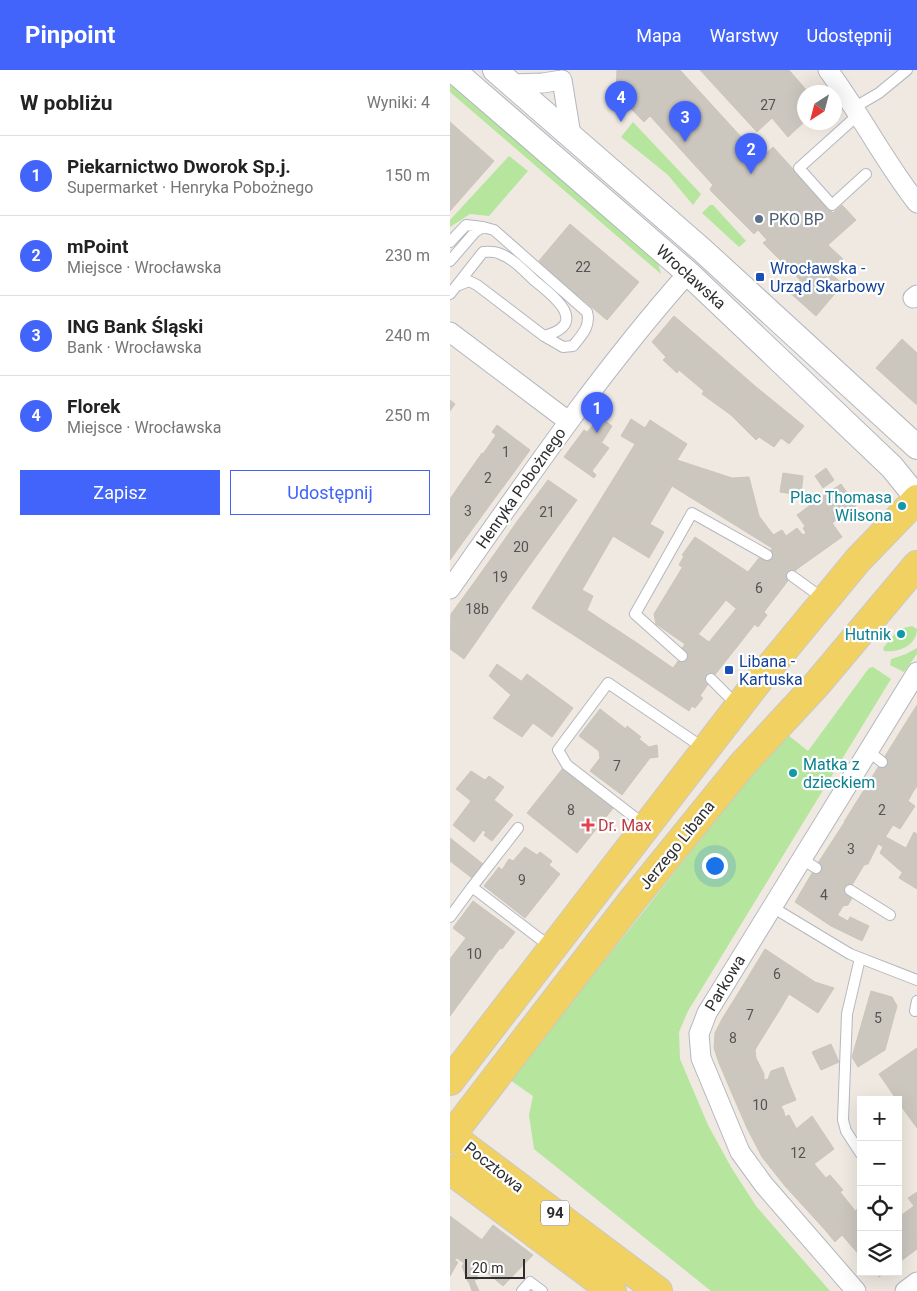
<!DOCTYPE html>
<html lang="pl">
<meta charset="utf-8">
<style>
:root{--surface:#fff;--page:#f6f6f6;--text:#222;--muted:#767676;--line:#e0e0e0;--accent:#4264fb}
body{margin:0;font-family:Roboto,sans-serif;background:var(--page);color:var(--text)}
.controls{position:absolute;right:15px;bottom:15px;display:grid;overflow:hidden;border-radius:0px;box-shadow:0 5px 20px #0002}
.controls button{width:45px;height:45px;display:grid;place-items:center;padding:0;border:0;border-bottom:1px solid var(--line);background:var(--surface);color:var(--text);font:25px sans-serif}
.compass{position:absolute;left:347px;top:15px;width:45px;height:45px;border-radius:50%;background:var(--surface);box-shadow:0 5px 20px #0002;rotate:216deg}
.scale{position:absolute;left:15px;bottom:12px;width:60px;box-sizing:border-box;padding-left:5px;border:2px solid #2e2e2e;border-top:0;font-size:14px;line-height:18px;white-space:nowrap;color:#2e2e2e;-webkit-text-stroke:4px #fff;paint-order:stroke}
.you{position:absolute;left:264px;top:795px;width:18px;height:18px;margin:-12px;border:4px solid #fff;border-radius:50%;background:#1a73e8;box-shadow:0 0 0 8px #1a73e833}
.badge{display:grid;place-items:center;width:32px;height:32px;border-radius:50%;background:var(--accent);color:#fff;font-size:16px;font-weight:700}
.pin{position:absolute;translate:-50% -41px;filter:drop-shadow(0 1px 2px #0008)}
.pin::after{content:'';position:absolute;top:26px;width:18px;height:15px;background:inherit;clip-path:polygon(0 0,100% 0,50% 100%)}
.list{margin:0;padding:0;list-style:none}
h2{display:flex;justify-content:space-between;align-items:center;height:65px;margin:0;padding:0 20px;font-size:21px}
h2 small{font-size:16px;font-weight:400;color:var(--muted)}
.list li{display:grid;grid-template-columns:32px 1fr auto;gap:15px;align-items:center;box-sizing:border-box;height:80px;padding:0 20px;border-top:1px solid var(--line)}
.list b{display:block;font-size:19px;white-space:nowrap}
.list p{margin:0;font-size:16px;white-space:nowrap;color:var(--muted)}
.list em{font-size:16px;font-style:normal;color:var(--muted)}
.actions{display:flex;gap:10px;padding:15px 20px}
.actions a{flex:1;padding:11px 0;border:1px solid var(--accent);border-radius:0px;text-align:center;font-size:18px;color:var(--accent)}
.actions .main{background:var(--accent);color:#fff}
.icon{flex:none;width:28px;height:28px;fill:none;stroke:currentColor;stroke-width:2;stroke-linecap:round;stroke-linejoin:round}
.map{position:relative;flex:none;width:467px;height:1221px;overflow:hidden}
header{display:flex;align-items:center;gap:30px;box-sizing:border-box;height:70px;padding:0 25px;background:var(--accent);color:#fff}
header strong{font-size:24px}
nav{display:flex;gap:28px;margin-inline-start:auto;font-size:18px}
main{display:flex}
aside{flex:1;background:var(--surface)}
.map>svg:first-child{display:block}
.green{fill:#b6e59e}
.building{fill:#cbc7bf;stroke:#cbc5ba}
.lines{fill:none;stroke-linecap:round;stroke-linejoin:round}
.service-casing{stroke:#b4b7c1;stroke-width:12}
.minor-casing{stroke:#b4b7c1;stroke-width:21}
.tertiary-casing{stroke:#b4b7c1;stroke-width:26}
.primary-casing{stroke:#c9c9c9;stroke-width:30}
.service{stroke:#fff;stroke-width:10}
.minor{stroke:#fff;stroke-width:19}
.tertiary{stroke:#fff;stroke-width:24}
.primary{stroke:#f2d163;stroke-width:28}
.service-dot{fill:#5c6f8a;stroke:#fff;stroke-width:2}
.transit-dot{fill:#1a4fb4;stroke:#fff;stroke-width:2}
.culture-dot{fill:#0f9aa8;stroke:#fff;stroke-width:2}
.health-dot{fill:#e0444e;stroke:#fff;stroke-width:2}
.labels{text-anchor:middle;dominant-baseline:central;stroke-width:4.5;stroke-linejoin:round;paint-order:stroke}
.number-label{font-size:14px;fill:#555452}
.shield{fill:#fff;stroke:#6d6d6d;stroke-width:1}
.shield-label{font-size:15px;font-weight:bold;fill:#2e2e2e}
.service-label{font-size:16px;fill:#4e5e75;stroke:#fff;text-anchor:start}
.transit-label{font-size:16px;fill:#164399;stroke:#fff;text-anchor:start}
.street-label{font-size:16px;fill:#2e2e2e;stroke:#fff}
.culture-label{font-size:16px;fill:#0d838f;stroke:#fff;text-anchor:end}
.health-label{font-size:16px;fill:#be3a42;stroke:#fff;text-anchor:start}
</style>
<header>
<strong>Pinpoint</strong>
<nav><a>Mapa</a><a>Warstwy</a><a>Udostępnij</a></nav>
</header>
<main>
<aside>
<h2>W pobliżu<small>Wyniki: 4</small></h2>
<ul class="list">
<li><span class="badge">1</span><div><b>Piekarnictwo Dworok Sp.j.</b><p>Supermarket · Henryka Pobożnego</p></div><em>150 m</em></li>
<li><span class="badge">2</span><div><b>mPoint</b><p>Miejsce · Wrocławska</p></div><em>230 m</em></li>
<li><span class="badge">3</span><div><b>ING Bank Śląski</b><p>Bank · Wrocławska</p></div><em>240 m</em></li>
<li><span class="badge">4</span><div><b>Florek</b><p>Miejsce · Wrocławska</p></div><em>250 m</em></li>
</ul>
<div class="actions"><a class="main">Zapisz</a><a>Udostępnij</a></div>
</aside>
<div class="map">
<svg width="467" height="1221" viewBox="0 0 467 1221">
<rect width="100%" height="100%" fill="#efe9e1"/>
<path class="green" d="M0 14 193 178 208 193 211 204 0 22Z
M183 52 251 124 243 135 218 105 171 67Z
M59 86 78 101 39 146 20 144 0 157V150Z
M260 135H263L296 171 289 177 252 143Z
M462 556 467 559C467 575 449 583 434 581L433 578 449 559Z
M467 578V584L454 602 440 595 441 589 456 584Z
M423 597 441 609 238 941 229 962 230 989 258 1055 281 1097 306 1136 380 1221H261L84 1079 79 1045 83 1026 60 1010 308 697 338 665 358 681 419 598Z"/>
<path class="building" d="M167 0H230L303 80 295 87 305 94 323 77 383 143 392 135 406 150 378 175 380 177 350 210 313 173 317 170 308 160 304 164 261 121 260 119 263 115 200 46 194 52 166 23Z
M250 0H339L358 22H354V52L338 67 322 48 307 62Z
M0 52 44 91 0 141Z
M120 154 189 212 157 250 88 192Z
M380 177 393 189 380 203 393 214 366 246 339 222Z
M224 246 266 282 242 311 229 300 227 303 213 290 216 287 202 272Z
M452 269 467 283V317L458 327 426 298Z
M266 282 305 316 281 345 252 324 254 321 242 311Z
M305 316 354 356 339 374 331 368 324 377 309 367 306 370 281 345Z
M467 317V335L458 327Z
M0 330 5 334 0 341Z
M150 347 162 356 152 372 137 362Z
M181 349 195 358 185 374 171 366Z
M200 350 237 374 214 411 222 416 200 454 191 449 184 460 146 437Z
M47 355 80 380 62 405 33 384 46 365 42 362Z
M134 360 159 378 142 401 146 405 144 408 114 387Z
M32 383 62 405 42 432 13 410Z
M227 390 282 408 299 407 309 446 328 471 322 478 214 411Z
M376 398 384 410 373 418 365 406Z
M333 403 353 406 351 425 330 422Z
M13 410 42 432 18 465 0 451V429Z
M98 410 127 430 95 474 66 453Z
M391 414 406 436 382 453 375 443 379 440 370 428Z
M370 428 379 440 375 443 392 467 347 499 323 465 332 460 336 466 347 458 353 465 356 463 353 458 355 456 347 445Z
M146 437 184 460 191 449 214 462 199 488 163 466 132 520 143 526 137 540 187 573 173 597 82 538Z
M0 451 18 465 0 490Z
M66 453 95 474 77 499 48 479Z
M245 467 298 502 276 530 229 495 234 486 232 485Z
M328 471 347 499 314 542 317 545 308 557 276 530 309 488 313 490Z
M48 479 77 499 52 534 23 514Z
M232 498 276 530 233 583 230 581 235 574 206 554 204 544Z
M23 514 52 534 30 566 1 544Z
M286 539 305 554 260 611 231 587 248 564 259 572Z
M1 544 30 566 14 589 0 579Z
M187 573 223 598 231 587 260 611 250 626 253 628 245 638 242 636 239 641 173 597Z
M47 594 71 611 61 625 39 606Z
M77 604 123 638 102 667 83 653 72 667 43 648Z
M467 635V662L455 654Z
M150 639 176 659 177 656 191 667 189 669 199 677 207 675 208 687 200 688 172 725 140 701 150 688 149 681 129 666Z
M455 654 467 662V716L463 722 427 699Z
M113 698 164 737 127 783 77 743Z
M427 699 463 722 458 731 465 736 450 759 443 755 430 775 394 752Z
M21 701 35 710 39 706 54 717 44 730 63 745 42 771 34 765 36 762 33 760 24 772 3 755 21 731 6 719Z
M394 753 428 774 418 794 414 795 402 815 368 793Z
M464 762 467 764V798L430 775 436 767 456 778Z
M0 768 33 794 22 808 0 791Z
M75 777 87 785 90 782 102 791 99 795 110 804 75 848 34 816 49 797 52 800 59 789 63 791Z
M433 777 458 793 453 803 430 783Z
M368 793 402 815 397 823 402 828 398 835 393 836 381 856 345 832Z
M458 793 467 798V819L449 808Z
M23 831 65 862 52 879 50 878 0 946V889L16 868 3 858Z
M387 845 398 851 400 847 419 856 412 871 381 856Z
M315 879 365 912 384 918 368 943 339 924 329 941 292 917Z
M292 917 329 941 309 973 272 949Z
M421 921 442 927 447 936 435 980 408 997 402 987Z
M272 949 309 973 305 980 306 988 269 993 264 978 265 963Z
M381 974 389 992 371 1000 362 982Z
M467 978V1024L451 1036 429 1004Z
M306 988 314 1004V1010L318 1009 321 1001 333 997 339 1013 287 1035 269 993Z
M339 1013 346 1030 331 1036 334 1042 297 1058 287 1035Z
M467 1024V1058L451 1036Z
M334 1042 335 1047 339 1045 346 1058 312 1087 297 1058Z
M362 1046 384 1079 335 1116 312 1087Z
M364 1094 376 1108 380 1105 393 1120 390 1122 403 1138 376 1161 335 1116Z
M467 1122V1172L449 1147 464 1136 458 1128Z
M411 1136V1187L392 1165 385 1172 376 1161 403 1138 405 1141Z
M0 1146 32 1170 14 1193 7 1188 4 1191 0 1189Z
M448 1146 467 1172V1179L448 1193Z
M43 1155 83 1185 53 1216 34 1200 33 1196 25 1199 28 1209 18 1212 12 1196Z
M0 1189 8 1192 0 1206Z
M424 1202H436L429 1207Z
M24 1210 29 1221H22L19 1212Z"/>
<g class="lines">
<g class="service-casing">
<path id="service" d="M405 37 429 23 457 0
M409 44 349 98 382 135 416 104
M0 172 16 155 33 157
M0 191 25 162 33 157 44 160 137 242C141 256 132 265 123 276L113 277 94 266
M0 224 33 182C39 182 43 181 48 183 63 188 74 201 85 211 104 226 140 254 94 266L27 215 19 211 9 215
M342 506 374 529
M232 586 185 544 242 443 317 485
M261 609 287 635
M418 681 432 692
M196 756 117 695 108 680 158 613 255 679
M352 789 366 798
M22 817 68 758
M400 820 440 845
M322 837 400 884 467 910
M0 847 22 817 102 878
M410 888 397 944 393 1050 396 1061 411 1084
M465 941 467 931
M72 1221 80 1212 92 1221"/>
</g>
<g class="minor-casing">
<path id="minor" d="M378 0C410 43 434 91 467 133
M112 10 121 65
M62 14 93 13 112 10
M463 228 467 225
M0 262 118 351
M0 519C76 411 150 302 238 203
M406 1221 314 1115 290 1082 251 988 249 964 257 943 467 602
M455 1221 467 1212"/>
</g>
<g class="tertiary-casing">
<path id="tertiary" d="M3 0 238 203 442 397 467 428
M45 0 251 179 467 377"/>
</g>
<g class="primary-casing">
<path id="primary" d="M0 1011 309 610 408 490 467 429
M0 1065 208 1221
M0 1067 181 832 292 695 367 614 467 495
M0 1100 162 1221"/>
</g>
<use href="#service" class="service"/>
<use href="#minor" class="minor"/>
<use href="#tertiary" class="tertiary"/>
<use href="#primary" class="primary"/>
</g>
<circle class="service-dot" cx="309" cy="149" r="5"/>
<g class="transit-dot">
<rect x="305" y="202" width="10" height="10" rx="2.5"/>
<rect x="274" y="595" width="10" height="10" rx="2.5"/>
</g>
<g class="culture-dot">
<circle cx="452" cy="436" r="5"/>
<circle cx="451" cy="564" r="5"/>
<circle cx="343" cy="703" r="5"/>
</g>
<path class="health-dot" d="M135.5 747.5h5v5h5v5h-5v5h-5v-5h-5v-5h5z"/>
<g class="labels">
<g class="number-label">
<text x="318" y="35">27</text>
<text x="133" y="197">22</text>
<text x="56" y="382">1</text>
<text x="38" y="408">2</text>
<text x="18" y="441">3</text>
<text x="97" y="442">21</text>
<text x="71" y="477">20</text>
<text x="50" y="507">19</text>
<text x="309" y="518">6</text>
<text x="27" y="539">18b</text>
<text x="167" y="696">7</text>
<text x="121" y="740">8</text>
<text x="432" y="740">2</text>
<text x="401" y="779">3</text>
<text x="72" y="810">9</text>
<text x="374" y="825">4</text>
<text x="24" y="884">10</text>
<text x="327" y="904">6</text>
<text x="300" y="945">7</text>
<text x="428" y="948">5</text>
<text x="283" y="968">8</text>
<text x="310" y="1035">10</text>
<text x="348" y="1083">12</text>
</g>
<rect class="shield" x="91" y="1130.5" width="28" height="25" rx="4"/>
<g class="shield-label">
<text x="105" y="1143">94</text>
</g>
<g class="service-label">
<text x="319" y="149">PKO BP</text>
</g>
<g class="transit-label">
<text x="320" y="198">Wrocławska -<tspan x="320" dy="18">Urząd Skarbowy</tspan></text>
<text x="289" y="591">Libana -<tspan x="289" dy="18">Kartuska</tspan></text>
</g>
<g class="street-label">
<text transform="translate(241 207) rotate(42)">Wrocławska</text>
<text transform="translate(71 418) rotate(-55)">Henryka Pobożnego</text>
<text transform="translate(227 775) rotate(-51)">Jerzego Libana</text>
<text transform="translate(275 913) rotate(-59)">Parkowa</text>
<text transform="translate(44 1097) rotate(38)">Pocztowa</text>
</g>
<g class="culture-label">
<text x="442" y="427">Plac Thomasa<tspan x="442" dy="18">Wilsona</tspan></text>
<text x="441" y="564">Hutnik</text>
<text x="353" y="694" text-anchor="start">Matka z<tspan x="353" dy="18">dzieckiem</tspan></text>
</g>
<g class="health-label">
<text x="148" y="755">Dr. Max</text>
</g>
</g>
</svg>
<div class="controls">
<button>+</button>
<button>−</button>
<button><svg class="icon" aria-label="locate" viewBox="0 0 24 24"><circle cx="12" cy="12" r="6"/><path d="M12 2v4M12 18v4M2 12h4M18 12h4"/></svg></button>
<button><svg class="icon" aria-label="layers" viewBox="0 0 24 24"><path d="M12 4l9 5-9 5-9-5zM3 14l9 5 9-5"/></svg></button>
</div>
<svg class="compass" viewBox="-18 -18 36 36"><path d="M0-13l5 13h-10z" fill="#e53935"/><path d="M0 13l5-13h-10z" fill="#767676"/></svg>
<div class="scale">20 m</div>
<div class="you"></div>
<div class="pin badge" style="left:147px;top:363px">1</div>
<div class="pin badge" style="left:301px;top:104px">2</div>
<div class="pin badge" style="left:235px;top:72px">3</div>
<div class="pin badge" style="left:171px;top:52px">4</div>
</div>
</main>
